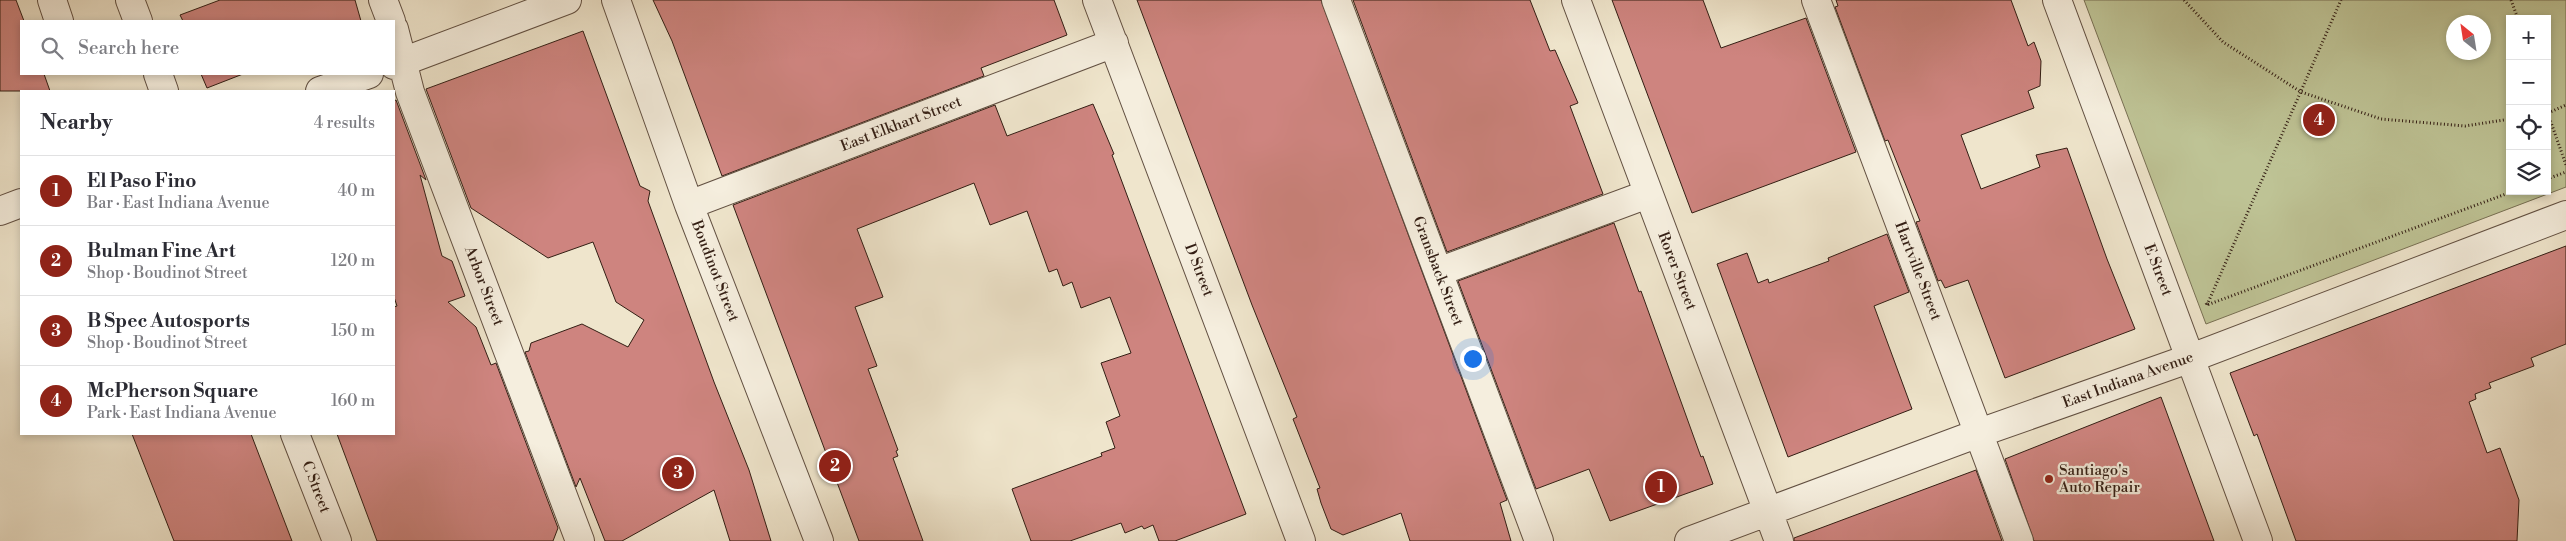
<!DOCTYPE html>
<meta charset="utf-8">
<style>
:root{--surface:#fff;--page:#f2f2f3;--text:#2b2b33;--muted:#7c7c81;--line:#e1e1e2;--accent:#8f2418}
body{margin:0;font-family:"Libre Bodoni",serif;background:var(--page);color:var(--text)}
.controls{position:absolute;right:15px;top:15px;display:grid;overflow:hidden;border-radius:0px;box-shadow:0 2px 8px #0003}
.controls button{width:45px;height:45px;display:grid;place-items:center;padding:0;border:0;border-bottom:1px solid var(--line);background:var(--surface);color:var(--text);font:25px sans-serif}
.compass{position:absolute;left:2446px;top:15px;width:45px;height:45px;border-radius:50%;background:var(--surface);box-shadow:0 2px 8px #0003;rotate:330deg}
.you{position:absolute;left:1472px;top:358px;width:18px;height:18px;margin:-12px;border:4px solid #fff;border-radius:50%;background:#1a73e8;box-shadow:0 0 0 8px #1a73e833}
.badge{display:grid;place-items:center;width:32px;height:32px;border-radius:50%;background:var(--accent);color:#fff;font-size:16px;font-weight:700}
.pin{position:absolute;translate:-50% -50%;border:2px solid #fff;box-shadow:0 1px 5px #0006}
.list{margin:0;padding:0;list-style:none}
h2{display:flex;justify-content:space-between;align-items:center;height:65px;margin:0;padding:0 20px;font-size:21px}
h2 small{font-size:16px;font-weight:400;color:var(--muted)}
.list li{display:grid;grid-template-columns:32px 1fr auto;gap:15px;align-items:center;box-sizing:border-box;height:70px;padding:0 20px;border-top:1px solid var(--line)}
.list b{display:block;font-size:19px;white-space:nowrap}
.list p{margin:0;font-size:16px;white-space:nowrap;color:var(--muted)}
.list em{font-size:16px;font-style:normal;color:var(--muted)}
.icon{flex:none;width:28px;height:28px;fill:none;stroke:currentColor;stroke-width:2;stroke-linecap:round;stroke-linejoin:round}
.map{position:relative;flex:none;width:2566px;height:541px;overflow:hidden}
.search{position:absolute;background:var(--surface);box-shadow:0 2px 8px #0003;left:20px;top:20px;width:375px;height:55px;display:flex;align-items:center;gap:12px;box-sizing:border-box;padding:0 18px;border-radius:0px;color:var(--muted);font-size:19px}
.panel{position:absolute;background:var(--surface);box-shadow:0 2px 8px #0003;left:20px;top:90px;width:375px;height:345px;border-radius:0px}
.map>svg:first-child{display:block}
.green{fill:#bec395;stroke:#787054;fill-rule:evenodd}
.building{fill:#ce847f;stroke:#331e14}
.lines{fill:none;stroke-linecap:round;stroke-linejoin:round}
.minor-casing{stroke:#625042;stroke-width:30}
.path{stroke:#331e14;stroke-width:3;stroke-dasharray:1 2.5;stroke-linecap:butt}
.minor{stroke:#f5eede;stroke-width:28}
.poi-dot{fill:#8f2418;stroke:#f5eede;stroke-width:2}
.labels{text-anchor:middle;dominant-baseline:central;stroke-width:4.5;stroke-linejoin:round;paint-order:stroke}
.street-label{font-size:15px;fill:#331e14;stroke:#f5eede}
.poi-label{font-size:15px;fill:#331e14;stroke:#f5eede;text-anchor:start}
</style>
<div class="map">
<svg width="2566" height="541" viewBox="0 0 2566 541">
<rect width="100%" height="100%" fill="#efe5cc"/>
<filter id="stains"><feTurbulence type="fractalNoise" baseFrequency=".004" numOctaves="4"/><feColorMatrix values="0 0 0 0 .2 0 0 0 0 .09 0 0 0 0 .02 0 0 0 .5 -.17"/></filter>
<radialGradient id="worn" r=".72"><stop offset=".6" stop-color="#630" stop-opacity="0"/><stop offset="1" stop-color="#630" stop-opacity=".3"/></radialGradient>
<path class="green" d="M2084 0H2566V187L2206 324ZM2510 19H2547V191H2510ZM2454 22H2484V52H2454Z"/>
<path class="building" d="M0 0H16L24 21H21V74H44L50 91H0Z
M220 0H355L361 21H183L180 15Z
M653 0H1054L1067 35 981 68 984 76 722 176 672 41Z
M1137 0H1321L1507 500 1500 503 1511 541H1410L1401 513 1343 535 1331 529 1321 503 1317 489 1320 488 1293 419 1297 417 1252 305Z
M1353 0H1530L1550 51 1555 50 1578 103 1570 106 1603 194 1447 252Z
M1612 0H1703L1721 48 1806 18 1856 152 1692 213Z
M1836 0H2011L2028 46 2034 42 2041 61 2040 86 2028 91 2034 108 1961 135 1981 189 2040 167 2036 155 2067 148 2107 259 2135 329 2005 378 1968 280 1945 288 1941 280 1938 281 1916 222 1920 221 1888 140 1885 141 1835 7 1838 6Z
M583 31 640 186 650 191 648 201 714 382 749 470 771 541H730L714 490 622 541H605L580 478 576 487 525 352 529 351 531 343 582 324 628 347 644 320 616 302 593 242 548 258 471 208 426 89Z
M201 74H243L207 88Z
M396 100 426 180 420 175 442 256 452 261 465 296 448 302 476 327 491 365 496 363 558 528 553 541H377L337 434H394V307L397 306 394 297V101Z
M1093 104 1114 154 1112 155 1246 514 1175 541H1159L1153 525 1144 529 1142 526 1125 533 1121 523 1070 541H1031L1012 489 1102 456 1101 453 1115 448 1106 422 1120 416 1101 363 1131 353 1110 297 1081 308 1072 282 1063 286 1057 269 1049 272 1027 211 990 225 974 183 857 229 883 297 855 307 877 366 868 369 898 450 896 451 898 456 893 458 923 541H859L733 205 995 105 1007 136Z
M1614 223 1639 292 1641 291 1701 457 1703 456 1713 484 1610 521 1589 469 1536 489 1458 281Z
M1887 234 1909 292 1874 306 1912 409 1788 457 1717 264 1747 253 1758 283 1768 279 1769 283 1829 261 1828 258Z
M2566 246V344L2531 358 2534 366 2489 383 2491 388 2475 394 2476 399 2469 402 2487 453 2500 448 2519 500 2517 541H2296L2257 434 2254 436 2230 373Z
M2161 397 2214 541H2034L2005 459Z
M132 434H251L292 541H174Z
M1976 470 2002 541H1794V538Z"/>
<g class="lines">
<g class="minor-casing">
<path id="minor" d="M52 0 59 21
M130 0 138 21
M383 0 391 21
M616 0 689 205 819 541
M1097 0 1301 541
M1336 0 1539 541
M1576 0 1779 541
M1816 0 2019 541
M2057 0 2258 541
M394 29 410 92 580 541
M394 65 567 0
M158 74 164 91
M320 91 369 74
M689 205 1114 43
M0 211 21 203
M1438 272 1648 194
M295 434 337 541
M1689 541 1979 433 2191 358 2566 215"/>
</g>
<path class="path" d="M2184 0 2223 42 2301 92 2381 119 2465 126 2510 119
M2511 0 2518 19
M2547 111 2566 165
M2548 113 2566 105
M2547 179 2566 172
M2206 303 2207 305 2514 191
M2207 305 2341 0"/>
<use href="#minor" class="minor"/>
</g>
<circle class="poi-dot" cx="2049" cy="479" r="5"/>
<g class="labels">
<g class="street-label">
<text transform="translate(901 124) rotate(-21)">East Elkhart Street</text>
<text transform="translate(1199 270) rotate(69)">D Street</text>
<text transform="translate(2158 270) rotate(69)">E Street</text>
<text transform="translate(715 271) rotate(69)">Boudinot Street</text>
<text transform="translate(1438 271) rotate(69)">Gransback Street</text>
<text transform="translate(1677 271) rotate(69)">Rorer Street</text>
<text transform="translate(1918 271) rotate(69)">Hartville Street</text>
<text transform="translate(484 286) rotate(69)">Arbor Street</text>
<text transform="translate(2128 380) rotate(-20)">East Indiana Avenue</text>
<text transform="translate(316 487) rotate(69)">C Street</text>
</g>
<g class="poi-label">
<text x="2059" y="470">Santiago's<tspan x="2059" dy="17">Auto Repair</tspan></text>
</g>
</g>
<rect width="100%" height="100%" filter="url(#stains)"/>
<rect width="100%" height="100%" fill="url(#worn)"/>
</svg>
<div class="controls">
<button>+</button>
<button>−</button>
<button><svg class="icon" aria-label="locate" viewBox="0 0 24 24"><circle cx="12" cy="12" r="6"/><path d="M12 2v4M12 18v4M2 12h4M18 12h4"/></svg></button>
<button><svg class="icon" aria-label="layers" viewBox="0 0 24 24"><path d="M12 4l9 5-9 5-9-5zM3 14l9 5 9-5"/></svg></button>
</div>
<svg class="compass" viewBox="-18 -18 36 36"><path d="M0-13l5 13h-10z" fill="#e53935"/><path d="M0 13l5-13h-10z" fill="#7c7c81"/></svg>
<div class="you"></div>
<div class="pin badge" style="left:1661px;top:487px">1</div>
<div class="pin badge" style="left:835px;top:466px">2</div>
<div class="pin badge" style="left:678px;top:473px">3</div>
<div class="pin badge" style="left:2319px;top:120px">4</div>
<div class="search"><svg class="icon" aria-label="search" viewBox="0 0 24 24"><circle cx="10" cy="10" r="6"/><path d="M15 15l6 6"/></svg>Search here</div>
<section class="panel">
<h2>Nearby<small>4 results</small></h2>
<ul class="list">
<li><span class="badge">1</span><div><b>El Paso Fino</b><p>Bar · East Indiana Avenue</p></div><em>40 m</em></li>
<li><span class="badge">2</span><div><b>Bulman Fine Art</b><p>Shop · Boudinot Street</p></div><em>120 m</em></li>
<li><span class="badge">3</span><div><b>B Spec Autosports</b><p>Shop · Boudinot Street</p></div><em>150 m</em></li>
<li><span class="badge">4</span><div><b>McPherson Square</b><p>Park · East Indiana Avenue</p></div><em>160 m</em></li>
</ul>
</section>
</div>
